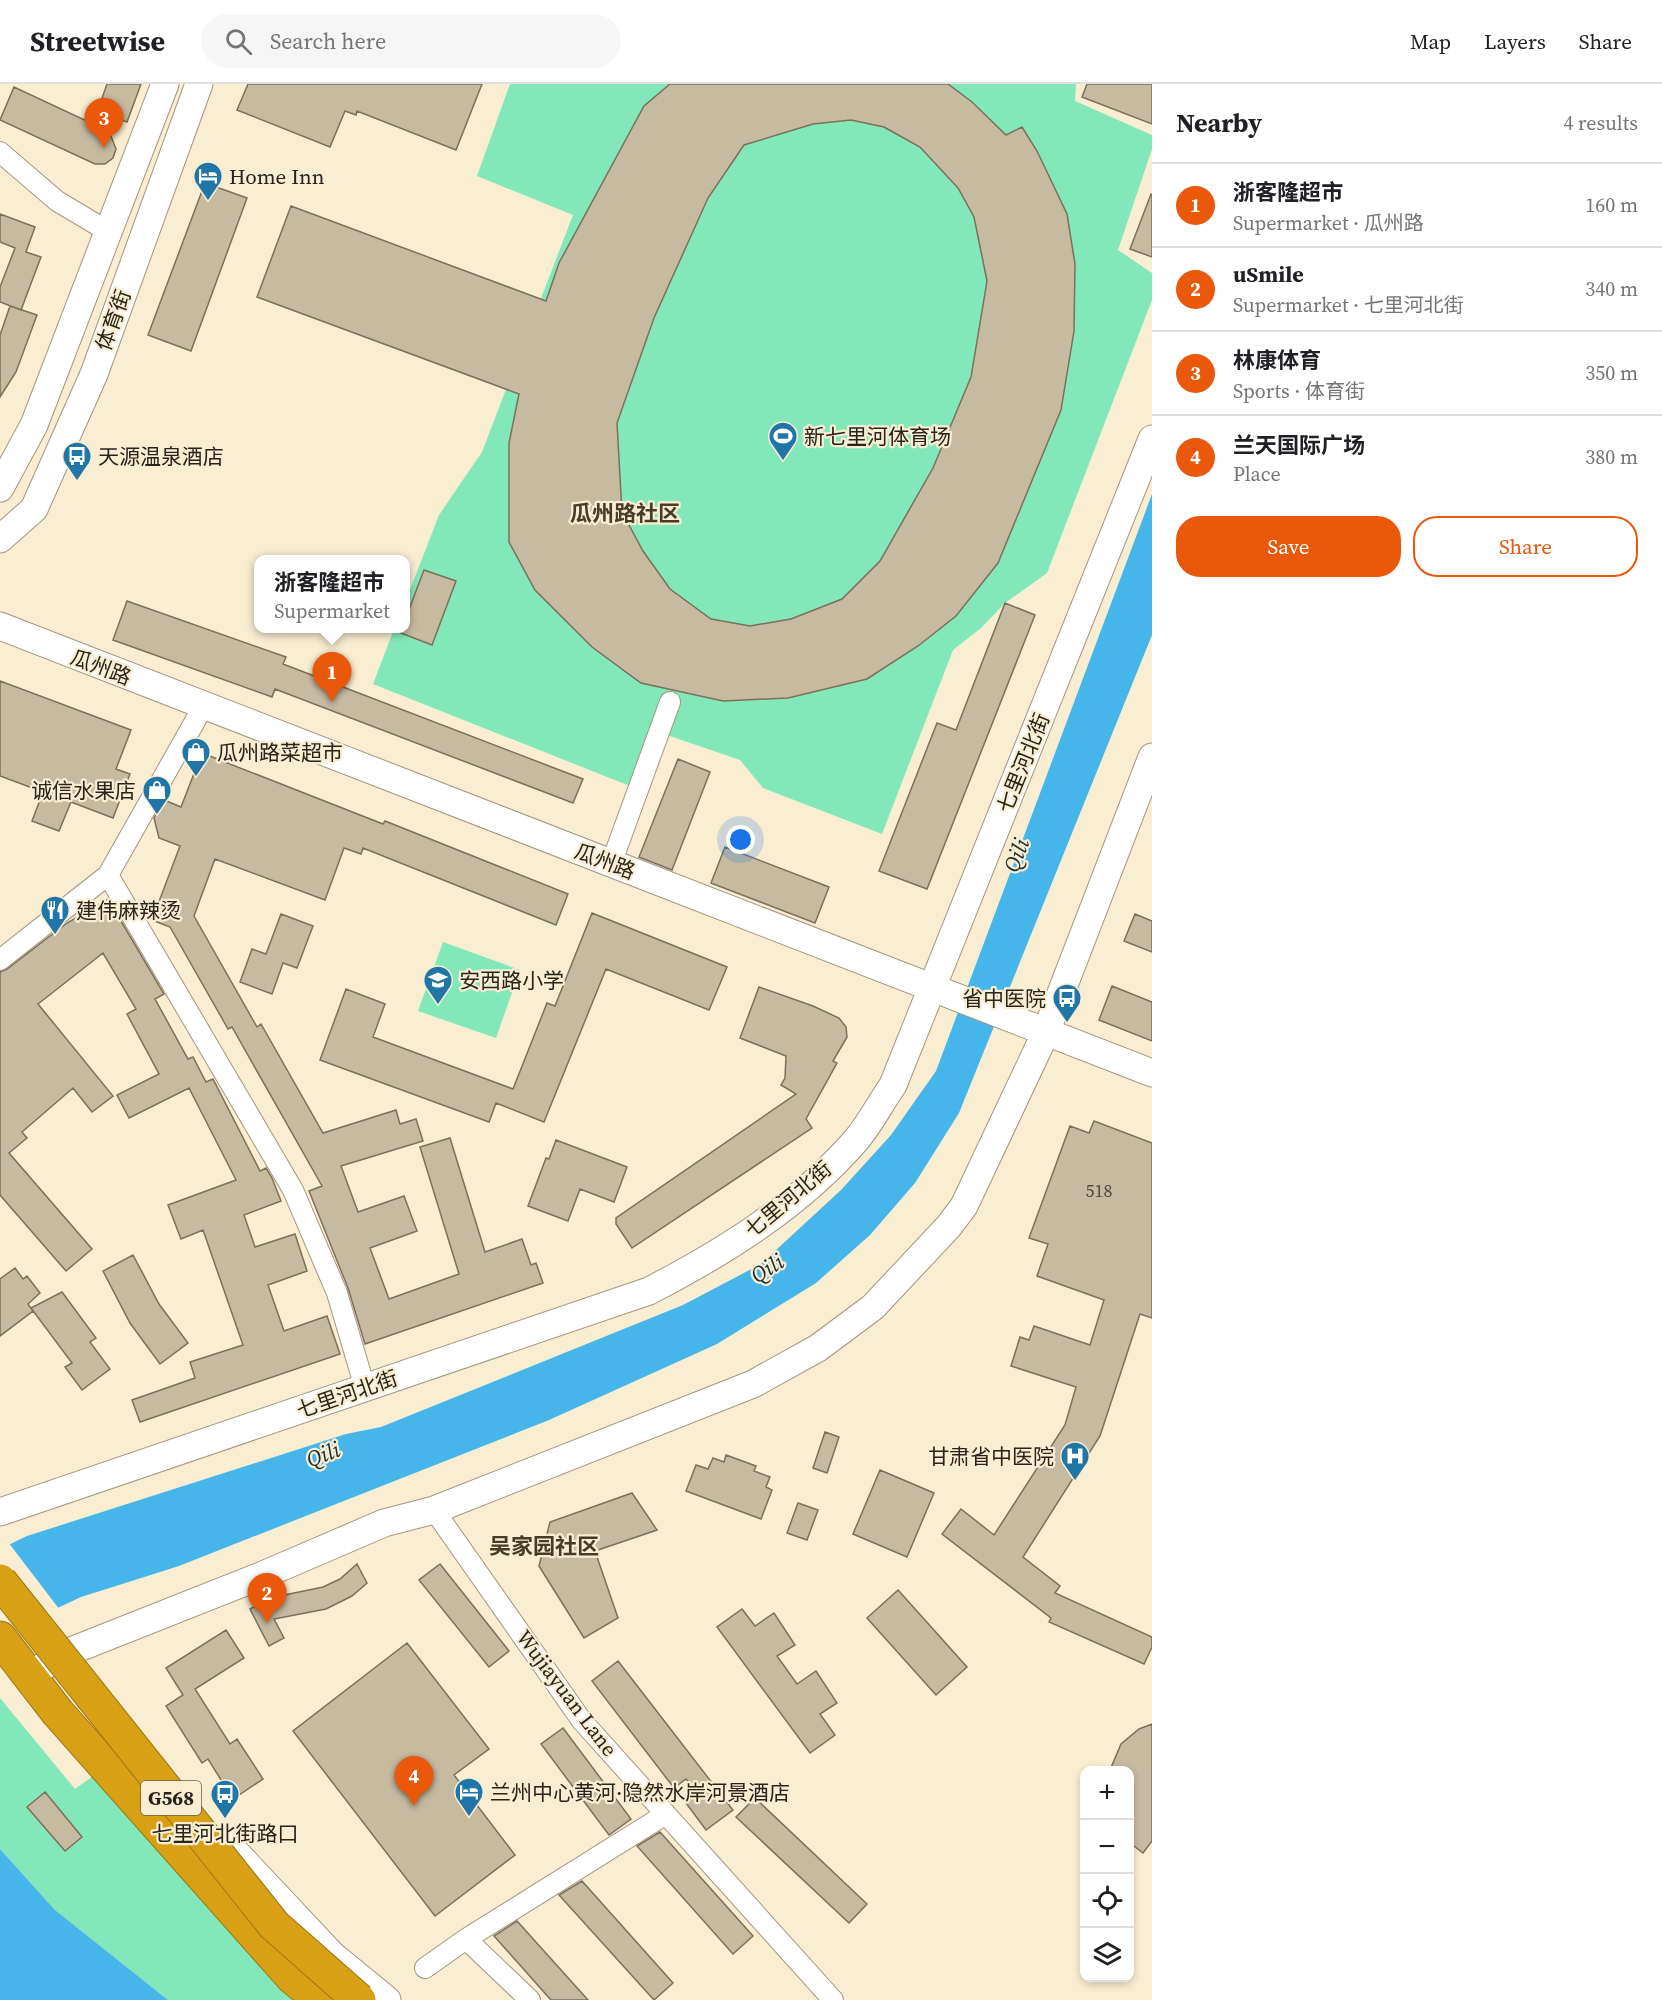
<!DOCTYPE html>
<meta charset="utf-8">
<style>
:root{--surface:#fff;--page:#f6f6f6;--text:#202124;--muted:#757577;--line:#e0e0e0;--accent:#ea580c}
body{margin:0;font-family:"Source Serif 4","Noto Sans SC",serif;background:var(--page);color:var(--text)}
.controls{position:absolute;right:18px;bottom:18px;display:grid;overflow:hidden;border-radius:12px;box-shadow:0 3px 9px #0003}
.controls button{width:54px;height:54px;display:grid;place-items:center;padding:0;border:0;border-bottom:2px solid var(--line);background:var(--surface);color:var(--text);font:30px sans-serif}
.you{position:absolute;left:741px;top:756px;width:21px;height:21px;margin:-15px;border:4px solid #fff;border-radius:50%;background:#1a73e8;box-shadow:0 0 0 9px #1a73e833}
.badge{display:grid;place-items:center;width:39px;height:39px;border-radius:50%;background:var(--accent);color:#fff;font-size:20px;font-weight:700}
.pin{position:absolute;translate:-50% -50px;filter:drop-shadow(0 2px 3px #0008)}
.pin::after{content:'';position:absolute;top:32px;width:21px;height:18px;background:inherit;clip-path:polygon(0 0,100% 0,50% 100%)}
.popup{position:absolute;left:254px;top:471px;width:156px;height:78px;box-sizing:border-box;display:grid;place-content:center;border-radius:12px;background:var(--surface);filter:drop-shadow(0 2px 4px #0005);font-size:20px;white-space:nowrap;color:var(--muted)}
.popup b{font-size:22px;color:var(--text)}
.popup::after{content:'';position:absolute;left:50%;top:100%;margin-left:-12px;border:12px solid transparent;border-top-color:var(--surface)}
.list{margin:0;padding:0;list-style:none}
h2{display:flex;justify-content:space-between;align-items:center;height:78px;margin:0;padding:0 24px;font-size:26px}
h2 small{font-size:20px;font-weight:400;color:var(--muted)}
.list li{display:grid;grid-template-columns:39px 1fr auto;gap:18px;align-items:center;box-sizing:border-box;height:84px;padding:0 24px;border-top:2px solid var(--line)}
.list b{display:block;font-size:22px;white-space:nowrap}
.list p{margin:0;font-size:20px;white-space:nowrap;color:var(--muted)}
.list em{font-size:20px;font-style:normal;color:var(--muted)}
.actions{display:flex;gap:12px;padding:18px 24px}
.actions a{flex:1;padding:14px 0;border:2px solid var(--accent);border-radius:24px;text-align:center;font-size:21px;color:var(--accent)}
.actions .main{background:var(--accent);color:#fff}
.icon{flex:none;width:33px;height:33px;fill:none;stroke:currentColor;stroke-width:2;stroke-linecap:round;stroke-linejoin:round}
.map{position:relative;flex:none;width:1152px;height:1916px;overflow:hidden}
header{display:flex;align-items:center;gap:36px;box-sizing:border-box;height:84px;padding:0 30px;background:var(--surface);border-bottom:2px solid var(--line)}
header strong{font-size:28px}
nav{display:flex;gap:33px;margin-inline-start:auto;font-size:21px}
.search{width:420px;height:54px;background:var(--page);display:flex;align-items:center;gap:15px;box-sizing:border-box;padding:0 21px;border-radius:33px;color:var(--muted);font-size:22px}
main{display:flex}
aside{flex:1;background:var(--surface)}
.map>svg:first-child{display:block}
.green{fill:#83e8b9}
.water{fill:#46b6ea}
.pier{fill:#f9edd2}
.building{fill:#c6baa1;stroke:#7b7059;stroke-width:1.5;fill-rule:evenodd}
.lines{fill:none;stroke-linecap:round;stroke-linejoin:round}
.street-casing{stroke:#a2977f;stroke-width:22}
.secondary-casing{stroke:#a2977f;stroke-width:29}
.highway-casing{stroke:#9a7516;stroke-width:35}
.street{stroke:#fff;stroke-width:20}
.secondary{stroke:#fff;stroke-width:27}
.highway{stroke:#d8a014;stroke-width:33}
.highway-bridge-casing{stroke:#9a7516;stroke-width:35;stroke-linecap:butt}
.highway-bridge{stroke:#d8a014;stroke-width:33}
.labels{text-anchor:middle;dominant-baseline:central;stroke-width:4.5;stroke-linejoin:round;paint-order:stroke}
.number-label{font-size:18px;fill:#504a3c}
.shield{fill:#f9edd2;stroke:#676051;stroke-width:1.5}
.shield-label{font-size:20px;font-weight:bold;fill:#28241a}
.poi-label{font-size:21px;fill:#28241a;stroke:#f9edd2;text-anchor:start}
.street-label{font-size:21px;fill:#28241a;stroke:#f9edd2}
.neighbourhood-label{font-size:22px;font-weight:bold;fill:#473d27;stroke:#f9edd2}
.water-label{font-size:22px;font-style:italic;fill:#192c36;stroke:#f9edd2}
</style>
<header>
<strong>Streetwise</strong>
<div class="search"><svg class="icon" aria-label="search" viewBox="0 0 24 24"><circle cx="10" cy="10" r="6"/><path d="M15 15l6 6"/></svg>Search here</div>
<nav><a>Map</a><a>Layers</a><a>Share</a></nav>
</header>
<main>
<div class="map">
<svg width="1152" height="1916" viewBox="0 0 1152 1916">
<rect width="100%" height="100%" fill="#f9edd2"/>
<path class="green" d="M510 0H1076L1075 17 1152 51V65L1118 166 1152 189V216L1047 489 1005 519 981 544 953 566 882 750 763 704 740 676 667 651 645 708 373 600 394 545 406 544V516L439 431 482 368 573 131 477 92Z
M443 858 520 886 496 954 418 927Z
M0 1614 75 1705 96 1690 300 1916H168L55 1826 0 1765Z"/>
<path class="water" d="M1152 410V551L959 1029 915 1099 870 1151 816 1199 717 1260 549 1336 179 1482 81 1513 0 1551V1465L27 1452 346 1350 381 1343 683 1221 761 1180 841 1106 891 1051 936 987Z
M0 1765 55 1826 168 1916H0Z"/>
<path class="pier" d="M8 1458 60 1526 0 1554V1462Z"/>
<path class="building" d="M107 0H141L127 38 102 29 116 65 113 74 105 80H95L0 36 14 3 93 40Z
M248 0H482L456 66 357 27 356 31 345 27 330 63 237 26Z
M670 0H948L972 18 1006 51 1022 43 1037 67 1067 130 1075 180 1074 247 1061 326 998 479 956 532 918 562 867 595 788 614 723 617 641 599 592 563 535 506 509 458V359L519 310 257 213 291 122 546 217 559 179 644 22ZM851 36 884 43 920 63 958 104 974 133 987 197 971 293 933 384 880 477 842 515 791 535 750 542 711 535 670 505 643 467 622 428 617 339 654 234 708 114 744 61 813 40Z
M1087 0H1152V40L1082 13Z
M205 99 247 114 191 267 148 251Z
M1151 110 1152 111V173L1130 165Z
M0 130 35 143 26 168 41 173 21 226 0 218V203L15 164 0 158Z
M10 222 37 231 16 288 0 313V251Z
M424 486 456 497 432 561 401 549 403 544H405V536Z
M127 517 286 573 283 580 583 695 573 719 275 605 272 613 113 556Z
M1005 519 1035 531 927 805 879 787 937 639 956 646Z
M0 597 131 646 116 685 130 690 113 734 71 718 59 747 32 737 43 708 0 692Z
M202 669 383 740 385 737 568 810 556 841 363 764 361 770 344 764 325 816 215 775 194 832 257 943 261 940 323 1049 396 1026 400 1040 416 1035 423 1057 341 1082 358 1128 404 1112 417 1147 370 1164 389 1215 459 1190 420 1063 450 1054 485 1168 522 1155 531 1181 536 1179 543 1199 365 1260 348 1204 309 1107 322 1102 232 943 228 945 170 843 152 836 180 762 159 754 154 734 164 716 181 723Z
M678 675 710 688 672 786 639 773Z
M725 763 829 803 815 839 711 799Z
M108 815 164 910 155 915 188 975 193 973 206 998 213 995 260 1087 266 1084 272 1094 281 1117 244 1131 255 1163 295 1150 307 1187 268 1201 284 1247 327 1232 340 1270 140 1338 132 1316 195 1294 190 1278 243 1261 203 1146 181 1155 168 1121 236 1096 189 1004 129 1034 117 1011 159 990 127 930 136 925 103 869 38 920 113 1012 92 1028 73 1004 22 1048 27 1054 9 1069 92 1165 66 1187 0 1111V888L7 885 67 839Z
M592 829 727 883 709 926 606 885 544 1038 496 1019 489 1038 320 976 346 905 385 920 373 953 513 1005 547 919 555 922Z
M281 830 313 842 297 884 283 879 272 910 240 898 252 865 266 870Z
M1135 830 1152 837V868L1124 857Z
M1112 902 1152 918V957L1099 936Z
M759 903 813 922 839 934 846 943 847 953 833 977 837 979 806 1035 812 1044 632 1164 616 1140V1134L796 1010 781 1001 785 994 786 972 740 954Z
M1094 1037 1152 1059V1234L1140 1230 1100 1352 1023 1473 1060 1502 1055 1509 1152 1553V1563L1144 1580 1049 1538 1051 1534 942 1450 961 1425 994 1451 1065 1341 1076 1303 1011 1282 1020 1253 1029 1256 1034 1242 1090 1261 1104 1216 1037 1192 1048 1160 1029 1154 1070 1042 1089 1049Z
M556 1056 627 1083 614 1118 580 1105 568 1137 528 1122 546 1074 549 1075Z
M133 1171 159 1220 188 1259 160 1280 130 1239 103 1187Z
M15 1184 23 1195 27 1192 40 1209 28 1220 33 1227 0 1252V1195Z
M62 1208 96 1254 90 1258 110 1285 82 1306 65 1283 72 1279 31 1224Z
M825 1348 839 1353 827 1389 813 1384Z
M726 1371 756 1382 754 1387 770 1393 766 1403 772 1406 761 1435 686 1407 696 1381 708 1385 713 1374 724 1378Z
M880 1386 934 1409 907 1473 853 1450Z
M632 1409 657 1446 595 1467 618 1534 584 1554 539 1482 550 1438Z
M798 1419 818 1426 807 1456 787 1449Z
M357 1480 367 1499 352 1512 326 1525 274 1535 284 1554 269 1562 250 1525 270 1514 323 1503 340 1495Z
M440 1480 509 1567 489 1583 419 1496Z
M898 1506 967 1583 936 1611 867 1534Z
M742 1525 755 1542 774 1529 795 1561 777 1572 797 1600 816 1587 837 1619 820 1630 835 1651 810 1669 717 1543Z
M226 1546 244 1574 195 1605 230 1660 237 1655 263 1695 233 1715 208 1675 202 1679 166 1622 183 1611 166 1584Z
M407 1559 489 1665 454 1691 515 1771 435 1832 293 1647Z
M618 1577 733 1726 706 1746 686 1719 697 1708 686 1695 674 1704 592 1597Z
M1152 1640V1757L1143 1769 1130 1759V1686H1110L1121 1660 1139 1645Z
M563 1644 631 1735 609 1751 541 1660Z
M45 1708 82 1753 65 1767 27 1723Z
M755 1714 867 1820 849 1839 736 1733Z
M660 1748 753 1852 733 1870 637 1762Z
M582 1797 673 1899 654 1916 559 1811Z
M517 1837 588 1916H551L494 1852Z"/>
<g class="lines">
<g class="street-casing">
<path id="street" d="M0 68 57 117 109 148
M611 780 670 618
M108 791 293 1106 337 1209 365 1304
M0 876 108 791 203 623
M434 1426 582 1637 833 1916
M466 1855 530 1916
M425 1884 466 1855 666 1730"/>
</g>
<g class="secondary-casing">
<path id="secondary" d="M0 404 34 341 165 0
M0 455 34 425 94 290 199 0
M0 542 1152 989
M0 1428 649 1207C726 1167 800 1121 857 1055 871 1038 881 1018 893 1001L1152 355
M28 1591 71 1567 263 1491 384 1439 434 1426 753 1300 818 1264 873 1223 949 1142 964 1122 1046 948 1152 673
M226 1758 332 1871 387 1916"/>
</g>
<g class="highway-casing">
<path id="highway" d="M0 1554 58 1629 292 1893 320 1916"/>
</g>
<use href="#street" class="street"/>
<use href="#secondary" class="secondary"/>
<use href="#highway" class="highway"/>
<g class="highway-bridge-casing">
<path id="highway-bridge" d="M0 1497 274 1841 359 1916"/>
</g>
<use href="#highway-bridge" class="highway-bridge"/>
</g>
<defs>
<g id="hotel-pin" transform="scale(1.5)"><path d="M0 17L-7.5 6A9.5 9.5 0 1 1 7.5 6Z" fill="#2076a6" stroke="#f9edd2"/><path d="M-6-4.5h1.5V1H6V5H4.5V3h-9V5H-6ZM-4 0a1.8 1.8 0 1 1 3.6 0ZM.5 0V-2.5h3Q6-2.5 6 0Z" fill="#fff"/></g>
<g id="stadium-pin" transform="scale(1.5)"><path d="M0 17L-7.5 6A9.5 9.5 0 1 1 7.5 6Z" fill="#2076a6" stroke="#f9edd2"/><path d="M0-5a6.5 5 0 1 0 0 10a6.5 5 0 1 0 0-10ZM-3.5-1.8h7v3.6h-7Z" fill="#fff"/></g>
<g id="bus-pin" transform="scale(1.5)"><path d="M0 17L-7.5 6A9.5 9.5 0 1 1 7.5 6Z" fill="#2076a6" stroke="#f9edd2"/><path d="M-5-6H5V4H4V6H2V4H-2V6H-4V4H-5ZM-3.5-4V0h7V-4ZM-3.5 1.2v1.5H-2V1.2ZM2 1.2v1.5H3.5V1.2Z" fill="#fff"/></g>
<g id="shop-pin" transform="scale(1.5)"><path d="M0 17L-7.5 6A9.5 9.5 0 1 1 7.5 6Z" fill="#2076a6" stroke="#f9edd2"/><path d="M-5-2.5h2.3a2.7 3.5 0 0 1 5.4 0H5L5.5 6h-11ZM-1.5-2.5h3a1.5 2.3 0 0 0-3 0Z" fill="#fff"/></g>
<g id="restaurant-pin" transform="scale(1.5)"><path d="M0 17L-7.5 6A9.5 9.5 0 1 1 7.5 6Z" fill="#2076a6" stroke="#f9edd2"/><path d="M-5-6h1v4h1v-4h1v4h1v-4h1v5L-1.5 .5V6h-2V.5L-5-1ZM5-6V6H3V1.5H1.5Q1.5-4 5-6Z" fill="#fff"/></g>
<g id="school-pin" transform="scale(1.5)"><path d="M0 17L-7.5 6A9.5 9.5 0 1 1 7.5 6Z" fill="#2076a6" stroke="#f9edd2"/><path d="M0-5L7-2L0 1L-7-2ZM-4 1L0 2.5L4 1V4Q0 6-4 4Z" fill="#fff"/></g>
<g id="hospital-pin" transform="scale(1.5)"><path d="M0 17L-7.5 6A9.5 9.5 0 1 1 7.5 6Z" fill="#2076a6" stroke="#f9edd2"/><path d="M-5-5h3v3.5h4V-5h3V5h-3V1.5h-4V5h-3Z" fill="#fff"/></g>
</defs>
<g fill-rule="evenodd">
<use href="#hotel-pin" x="208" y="92"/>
<use href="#stadium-pin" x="783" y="352"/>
<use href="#bus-pin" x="77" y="372"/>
<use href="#shop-pin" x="196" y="668"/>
<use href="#shop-pin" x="157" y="706"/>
<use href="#restaurant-pin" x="55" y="826"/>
<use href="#school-pin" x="438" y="896"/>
<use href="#bus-pin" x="1067" y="914"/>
<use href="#hospital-pin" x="1075" y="1372"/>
<use href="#hotel-pin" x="469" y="1708"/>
<use href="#bus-pin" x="225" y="1710"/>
</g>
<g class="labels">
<g class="number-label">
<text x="1099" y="1106">518</text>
</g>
<rect class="shield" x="141" y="1697" width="60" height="34" rx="4.5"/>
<g class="shield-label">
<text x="171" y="1714">G568</text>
</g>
<g class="poi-label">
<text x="229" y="92">Home Inn</text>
<text x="804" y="352">新七里河体育场</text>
<text x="98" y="372">天源温泉酒店</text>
<text x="217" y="668">瓜州路菜超市</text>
<text x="136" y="706" text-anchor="end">诚信水果店</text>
<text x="76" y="826">建伟麻辣烫</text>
<text x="459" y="896">安西路小学</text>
<text x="1046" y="914" text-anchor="end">省中医院</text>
<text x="1054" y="1372" text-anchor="end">甘肃省中医院</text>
<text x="490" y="1708">兰州中心黄河·隐然水岸河景酒店</text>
<text x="225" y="1749" text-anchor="middle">七里河北街路口</text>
</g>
<g class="street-label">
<text transform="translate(113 236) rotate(-70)">体育街</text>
<text transform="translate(101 583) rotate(21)">瓜州路</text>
<text transform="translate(1023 679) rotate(-68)">七里河北街</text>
<text transform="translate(605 777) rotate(21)">瓜州路</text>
<text transform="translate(788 1115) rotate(-40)">七里河北街</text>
<text transform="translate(347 1310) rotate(-19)">七里河北街</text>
<text transform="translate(567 1609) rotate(53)">Wujiayuan Lane</text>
</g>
<g class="neighbourhood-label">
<text x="625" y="429">瓜州路社区</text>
<text x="544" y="1462">吴家园社区</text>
</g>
<g class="water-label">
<text transform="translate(1016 771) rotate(-69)">Qili</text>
<text transform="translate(767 1184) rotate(-32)">Qili</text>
<text transform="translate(323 1370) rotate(-21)">Qili</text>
</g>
</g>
</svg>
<div class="controls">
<button>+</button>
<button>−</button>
<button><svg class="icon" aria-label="locate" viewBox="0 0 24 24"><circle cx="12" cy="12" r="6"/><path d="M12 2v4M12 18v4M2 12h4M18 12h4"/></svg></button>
<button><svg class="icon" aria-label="layers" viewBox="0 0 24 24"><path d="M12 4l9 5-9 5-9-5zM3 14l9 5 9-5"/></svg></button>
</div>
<div class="you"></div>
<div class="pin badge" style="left:332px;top:618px">1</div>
<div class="popup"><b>浙客隆超市</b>Supermarket</div>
<div class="pin badge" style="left:267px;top:1539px">2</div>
<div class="pin badge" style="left:104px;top:64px">3</div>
<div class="pin badge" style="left:414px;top:1722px">4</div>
</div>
<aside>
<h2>Nearby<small>4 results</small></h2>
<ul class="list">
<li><span class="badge">1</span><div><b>浙客隆超市</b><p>Supermarket · 瓜州路</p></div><em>160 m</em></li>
<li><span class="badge">2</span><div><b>uSmile</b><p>Supermarket · 七里河北街</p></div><em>340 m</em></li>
<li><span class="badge">3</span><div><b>林康体育</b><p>Sports · 体育街</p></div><em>350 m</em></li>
<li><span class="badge">4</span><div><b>兰天国际广场</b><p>Place</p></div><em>380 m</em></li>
</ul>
<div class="actions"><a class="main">Save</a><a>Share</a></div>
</aside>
</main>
